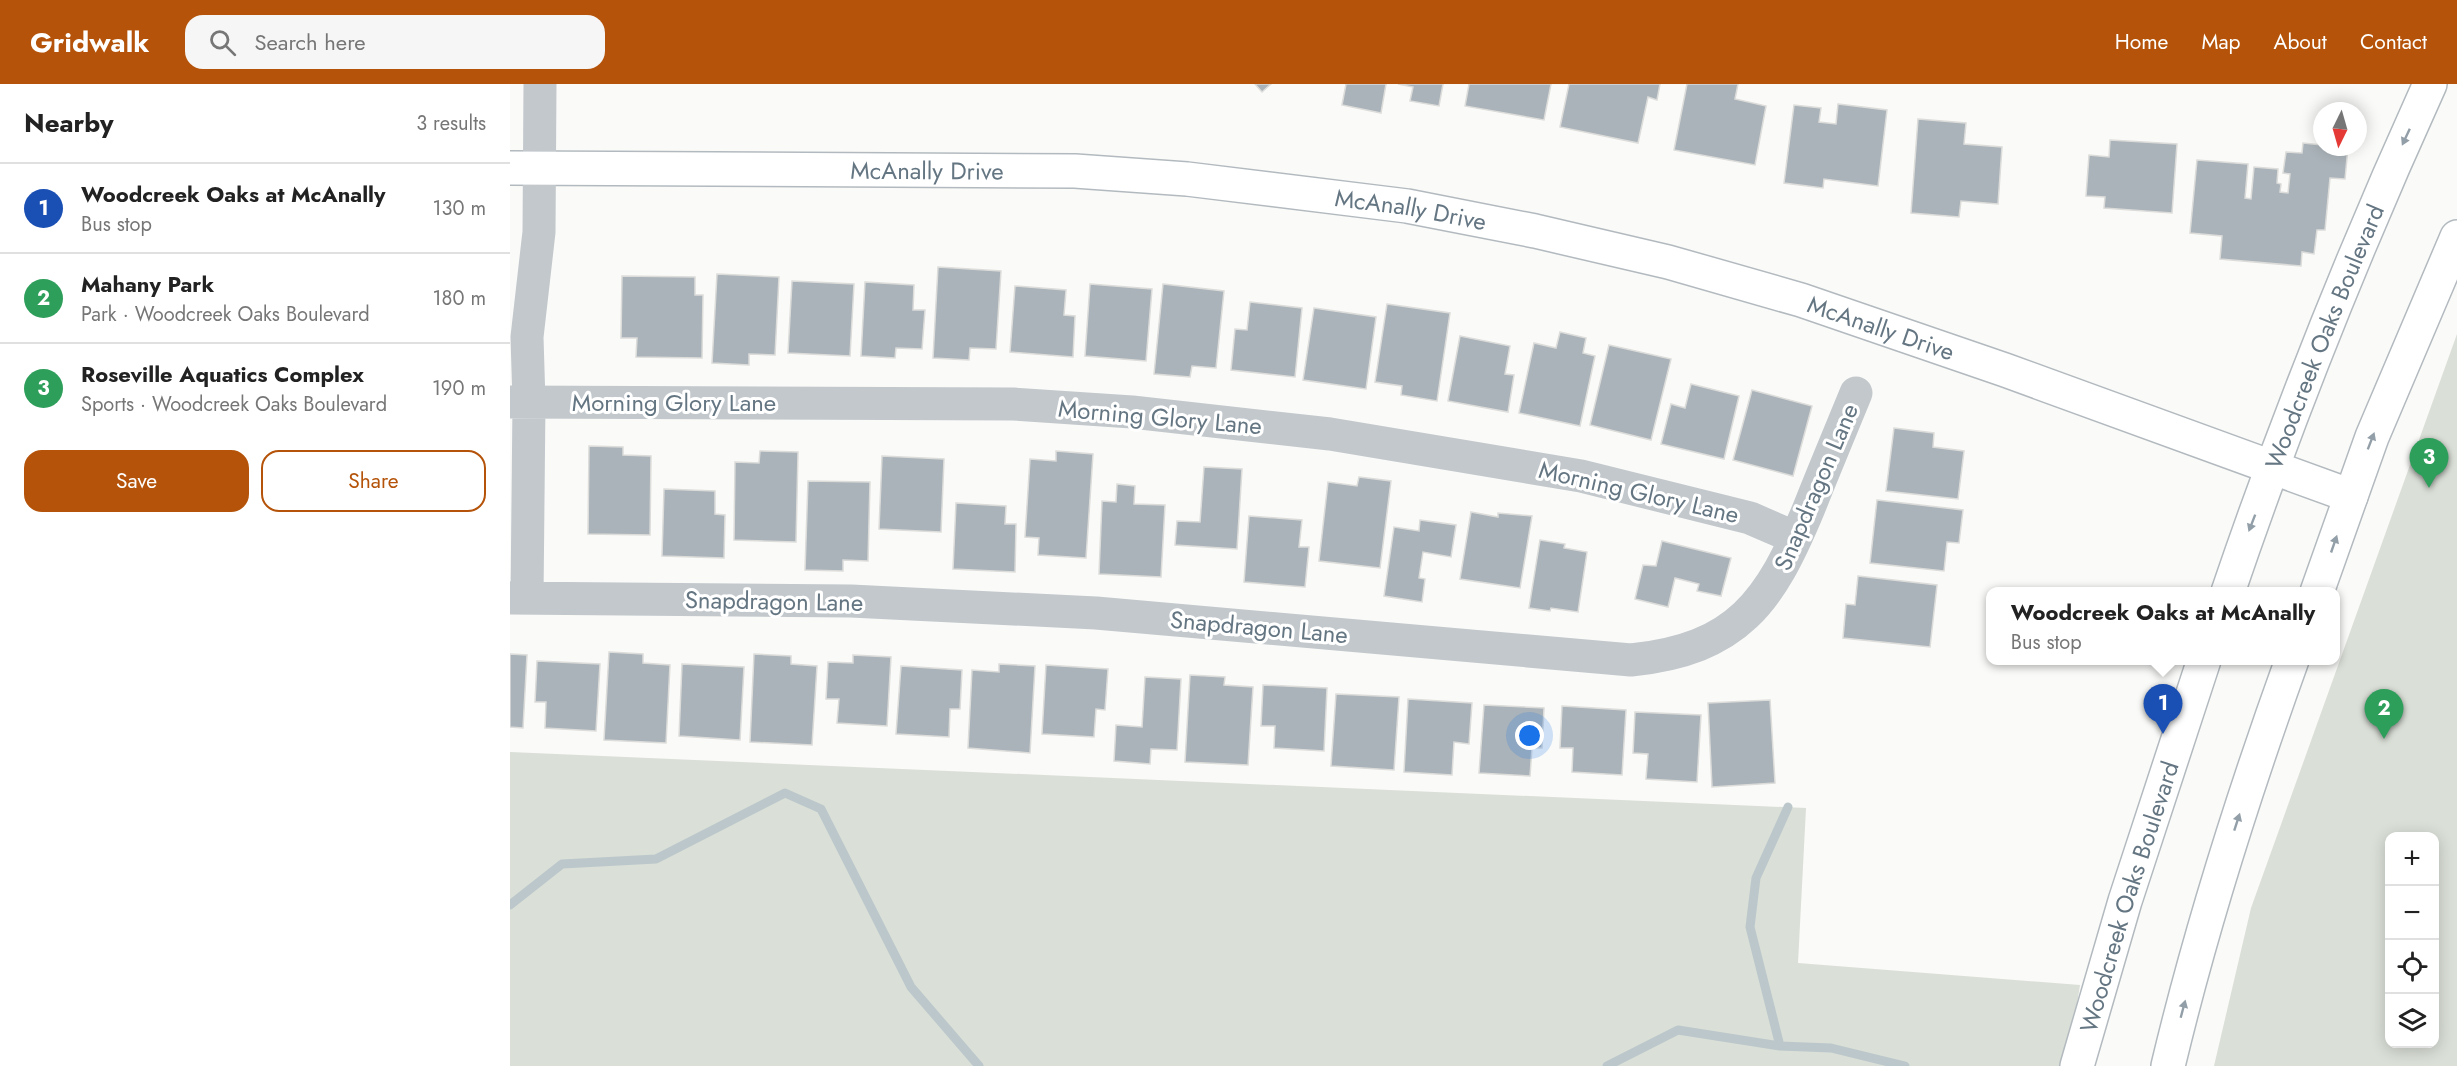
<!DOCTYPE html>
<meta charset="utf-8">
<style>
:root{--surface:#fff;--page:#f6f6f6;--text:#222;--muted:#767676;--line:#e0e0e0;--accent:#b45309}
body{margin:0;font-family:Jost,sans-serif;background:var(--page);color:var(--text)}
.controls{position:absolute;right:18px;bottom:18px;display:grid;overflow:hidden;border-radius:12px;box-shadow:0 3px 15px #0003}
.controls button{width:54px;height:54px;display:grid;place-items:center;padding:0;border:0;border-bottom:2px solid var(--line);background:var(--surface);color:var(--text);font:30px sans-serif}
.compass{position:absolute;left:1803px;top:18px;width:54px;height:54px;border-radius:50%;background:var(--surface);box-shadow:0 3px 15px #0003;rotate:185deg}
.you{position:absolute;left:1020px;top:652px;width:21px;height:21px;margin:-15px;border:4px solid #fff;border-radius:50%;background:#1a73e8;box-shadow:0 0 0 9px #1a73e833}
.badge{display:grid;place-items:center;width:39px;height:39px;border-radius:50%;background:var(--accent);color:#fff;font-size:20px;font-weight:700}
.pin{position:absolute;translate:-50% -50px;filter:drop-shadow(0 2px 3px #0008)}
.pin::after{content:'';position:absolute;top:32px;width:21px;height:18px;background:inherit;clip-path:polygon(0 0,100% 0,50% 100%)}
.popup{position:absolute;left:1476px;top:503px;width:354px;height:78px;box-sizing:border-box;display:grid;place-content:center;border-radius:12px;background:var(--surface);filter:drop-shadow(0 2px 4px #0005);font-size:20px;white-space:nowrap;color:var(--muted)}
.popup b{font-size:22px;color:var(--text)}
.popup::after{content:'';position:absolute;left:50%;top:100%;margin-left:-12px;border:12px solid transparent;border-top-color:var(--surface)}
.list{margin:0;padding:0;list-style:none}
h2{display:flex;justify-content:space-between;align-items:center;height:78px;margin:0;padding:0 24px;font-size:26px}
h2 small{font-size:20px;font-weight:400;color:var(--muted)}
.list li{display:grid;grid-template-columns:39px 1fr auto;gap:18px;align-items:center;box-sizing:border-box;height:90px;padding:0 24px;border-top:2px solid var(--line)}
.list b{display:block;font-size:22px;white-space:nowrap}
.list p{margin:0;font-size:20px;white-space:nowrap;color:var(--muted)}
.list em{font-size:20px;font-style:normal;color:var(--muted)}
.actions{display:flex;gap:12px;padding:18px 24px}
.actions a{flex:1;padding:14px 0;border:2px solid var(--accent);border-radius:18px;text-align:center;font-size:21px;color:var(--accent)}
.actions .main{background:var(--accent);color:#fff}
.icon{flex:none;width:33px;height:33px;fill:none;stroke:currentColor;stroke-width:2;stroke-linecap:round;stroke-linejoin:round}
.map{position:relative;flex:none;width:1947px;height:982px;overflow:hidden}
header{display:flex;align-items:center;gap:36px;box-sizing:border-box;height:84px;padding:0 30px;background:var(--accent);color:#fff}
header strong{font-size:28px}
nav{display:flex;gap:33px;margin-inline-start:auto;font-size:21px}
.search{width:420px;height:54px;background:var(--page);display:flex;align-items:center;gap:15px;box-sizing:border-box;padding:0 21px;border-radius:18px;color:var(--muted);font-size:22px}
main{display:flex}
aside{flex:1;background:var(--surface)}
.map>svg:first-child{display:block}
.green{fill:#dadfd7;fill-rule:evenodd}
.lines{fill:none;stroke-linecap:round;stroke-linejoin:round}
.stream{stroke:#bbc7cb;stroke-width:9}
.building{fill:#aab3b9;stroke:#dcdcda;stroke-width:1.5}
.secondary-casing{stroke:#b3babf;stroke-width:36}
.street{stroke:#c3c8cc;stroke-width:33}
.secondary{stroke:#fff;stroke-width:33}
.oneway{fill:#939fa8}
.labels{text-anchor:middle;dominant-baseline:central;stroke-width:6;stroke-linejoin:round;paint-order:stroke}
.street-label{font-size:24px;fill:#657683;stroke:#fff}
</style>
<header>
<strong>Gridwalk</strong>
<div class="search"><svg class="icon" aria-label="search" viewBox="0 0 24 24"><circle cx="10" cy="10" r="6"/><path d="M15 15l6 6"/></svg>Search here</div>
<nav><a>Home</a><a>Map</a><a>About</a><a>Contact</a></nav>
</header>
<main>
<aside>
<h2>Nearby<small>3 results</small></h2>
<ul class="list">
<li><span class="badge" style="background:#1a4fb4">1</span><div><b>Woodcreek Oaks at McAnally</b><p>Bus stop</p></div><em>130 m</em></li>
<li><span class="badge" style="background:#2e9e5b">2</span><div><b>Mahany Park</b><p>Park · Woodcreek Oaks Boulevard</p></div><em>180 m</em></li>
<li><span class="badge" style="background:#2e9e5b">3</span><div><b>Roseville Aquatics Complex</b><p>Sports · Woodcreek Oaks Boulevard</p></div><em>190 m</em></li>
</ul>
<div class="actions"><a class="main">Save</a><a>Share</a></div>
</aside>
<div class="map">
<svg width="1947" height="982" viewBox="0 0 1947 982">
<rect width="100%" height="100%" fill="#fafaf8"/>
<path class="green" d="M1947 250V982H1704L1741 824ZM1880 752H1924V960H1880Z
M0 668 1296 724 1288 879 1570 901 1557 982H0Z"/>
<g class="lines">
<path class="stream" d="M0 821 52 780 146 775 275 709 311 725 401 903 469 982
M1270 962 1240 843 1246 794 1278 723
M1097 982 1168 946 1270 962 1321 964 1395 982"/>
</g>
<path class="building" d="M745 0H761L752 8Z
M836 0H876L871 29 832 21Z
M888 0H933L929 22 900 17 903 3Z
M959 0H1041L1034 36 955 22Z
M1059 0H1150L1147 16 1138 13 1128 59 1050 43Z
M1177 0H1228L1225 15 1256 22 1245 81 1164 66Z
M1328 20 1377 26 1368 102 1314 95 1313 104 1274 99 1284 21 1311 24 1309 38 1326 40Z
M1408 35 1456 39 1454 60 1492 63 1488 120 1451 117 1449 133 1401 129Z
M1600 56 1667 60 1662 129 1594 124 1595 113 1576 112 1579 71 1599 73Z
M1812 56V63H1838L1835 95 1820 94 1815 146H1807L1804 170 1792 168 1791 182 1710 175 1712 152 1680 149 1687 76 1738 80 1735 114 1741 115 1744 83 1768 85 1767 99 1771 100 1770 108 1778 109 1780 90 1773 89 1776 68 1792 69 1793 59 1812 61Z
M428 183 491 187 486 265 460 264 459 276 423 274Z
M207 190 269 193 265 271 239 270V281L202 279Z
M112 192 185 193V211H193L192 274 126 273 127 254H111Z
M282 197 344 200 340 272 278 269Z
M355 198 404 201 403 226H415L412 265 386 264 385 274 351 272Z
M580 200 642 205 636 277 575 272Z
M653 200 714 207 706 284 682 282 680 293 644 290Z
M505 202 556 206 554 231 565 232 563 273 500 268Z
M740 218 792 224 785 293 721 286 725 245 737 246Z
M877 220 940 229 927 317 891 311 892 302 865 298Z
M804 224 866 233 856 305 793 296Z
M1050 248 1076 254 1073 269 1085 272 1070 342 1009 329 1024 259 1046 264Z
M950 252 1000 262 995 290 1004 291 998 328 938 317Z
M1099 261 1161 275 1141 356 1080 341Z
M1181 300 1229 312 1214 375 1151 360 1161 320 1175 324Z
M1242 306 1302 322 1283 392 1223 376Z
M1384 344 1424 349 1423 363 1454 367 1448 415 1376 407Z
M79 362 113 363V371L141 372 140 451 78 450Z
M250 367 288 368 286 458 224 456 225 378 249 379Z
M546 367 583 370 576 474 528 471 529 454 515 453 520 375 546 377Z
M372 372 434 375 431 448 369 445Z
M694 383 732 385 727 465 665 461 667 437 690 438Z
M849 393 881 397 870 484 809 477 818 398 847 402Z
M298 397 360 398 358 477 333 476V487L295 486Z
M607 400 625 402 624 420 655 421 651 493 589 490 592 417 606 418Z
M154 405 205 407V430L215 431 214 474 152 472Z
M1367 416 1453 426 1449 459 1437 458 1434 487 1360 479Z
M446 419 496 422 495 440H506L505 488 443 485Z
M961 428 988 433V429L1022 432 1010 504 950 495Z
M739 432 792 436 789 463H799L795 503 734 498Z
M910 436 946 441 941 473 913 468 909 494 915 495 912 518 874 512 884 443 909 447Z
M1030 456 1055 460 1054 464 1077 468 1068 528 1041 524 1040 527 1019 524Z
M1152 457 1221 474 1211 512 1187 507 1189 500 1165 494 1158 523 1125 515 1133 481 1146 482Z
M1348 492 1427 501 1420 563 1333 554 1336 520 1345 521Z
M99 568 133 570V579L160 581 156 659 94 656Z
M0 570 17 571 13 644 0 643Z
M244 570 281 572V580L307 582 302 661 240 658Z
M343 571 381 573 377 642 327 639 329 615H316L318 578 343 579Z
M27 577 90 580 86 647 35 644 36 618H25Z
M172 580 234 583 230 656 169 652Z
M489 580 525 582 520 669 458 664 462 586 489 588Z
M536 581 598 585 595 626 586 625 584 653 532 650Z
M391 582 452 586 450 625H440L439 653 386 650Z
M680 591 715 593 714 601 743 603 738 681 675 678Z
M635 593 671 595 667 666 641 665 640 680 604 677 606 641 632 643Z
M753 601 817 604 814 667 764 664 765 642H751Z
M826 610 889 613 884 686 821 682Z
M898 615 962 619 959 660 944 658 942 691 894 688Z
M1260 616 1265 699 1202 703 1198 619Z
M974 621 1034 624 1032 664H1022L1020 692 969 689Z
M1052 622 1116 626 1112 691 1062 688 1063 664H1050Z
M1125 628 1191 631 1187 698 1136 695 1138 670 1123 669Z"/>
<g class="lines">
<g class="secondary-casing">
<g id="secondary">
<path id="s1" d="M0 84 565 87 677 95 897 122 1025 147 1158 178 1291 216 1495 286 1841 412"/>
<path id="s2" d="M1718 508C1777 335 1845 165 1920 0"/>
<path d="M1807 508 1862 353 1947 153"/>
<path id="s3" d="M1567 982 1615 817 1694 576"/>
<path d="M1658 982C1691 844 1734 709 1782 576"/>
</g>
</g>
<path class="street" d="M0 318 503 320 622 328 820 350 1071 392 1240 434 1286 454
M0 514 341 517 586 529 1121 576C1228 565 1260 518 1299 424 1314 386 1330 348 1346 309
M17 514 19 318 17 253 29 148 30 0"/>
<use href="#secondary" class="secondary"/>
</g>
<defs><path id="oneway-solid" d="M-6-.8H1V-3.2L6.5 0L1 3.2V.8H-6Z" transform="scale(1.5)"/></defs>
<g class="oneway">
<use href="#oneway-solid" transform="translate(1896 53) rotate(115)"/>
<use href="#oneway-solid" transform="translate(1861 357) rotate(-69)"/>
<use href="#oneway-solid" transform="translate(1742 439) rotate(111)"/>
<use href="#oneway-solid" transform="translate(1824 460) rotate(-71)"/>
<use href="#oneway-solid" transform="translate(1727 738) rotate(-72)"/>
<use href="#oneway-solid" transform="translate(1673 925) rotate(-75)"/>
</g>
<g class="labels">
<g class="street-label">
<text stroke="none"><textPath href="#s1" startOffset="417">McAnally Drive</textPath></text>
<text stroke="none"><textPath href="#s1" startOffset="903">McAnally Drive</textPath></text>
<text stroke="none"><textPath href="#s1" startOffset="1389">McAnally Drive</textPath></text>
<text stroke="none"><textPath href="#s2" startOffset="273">Woodcreek Oaks Boulevard</textPath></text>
<text x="164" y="318">Morning Glory Lane</text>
<text transform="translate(650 333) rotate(5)">Morning Glory Lane</text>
<text transform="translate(1306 403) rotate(-67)">Snapdragon Lane</text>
<text transform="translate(1129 408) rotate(13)">Morning Glory Lane</text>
<text transform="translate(264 517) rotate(1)">Snapdragon Lane</text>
<text transform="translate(749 543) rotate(5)">Snapdragon Lane</text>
<text stroke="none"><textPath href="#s3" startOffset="177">Woodcreek Oaks Boulevard</textPath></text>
</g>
</g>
</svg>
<div class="controls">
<button>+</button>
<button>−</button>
<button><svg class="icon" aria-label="locate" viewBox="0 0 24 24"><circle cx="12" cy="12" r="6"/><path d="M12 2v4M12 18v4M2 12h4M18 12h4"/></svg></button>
<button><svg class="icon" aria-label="layers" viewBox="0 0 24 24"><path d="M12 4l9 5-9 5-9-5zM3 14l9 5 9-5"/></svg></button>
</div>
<svg class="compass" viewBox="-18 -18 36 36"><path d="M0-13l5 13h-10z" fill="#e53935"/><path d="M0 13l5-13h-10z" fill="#767676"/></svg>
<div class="you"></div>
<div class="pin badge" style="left:1653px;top:650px;background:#1a4fb4">1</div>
<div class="popup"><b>Woodcreek Oaks at McAnally</b>Bus stop</div>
<div class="pin badge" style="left:1874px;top:655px;background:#2e9e5b">2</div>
<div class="pin badge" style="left:1919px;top:404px;background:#2e9e5b">3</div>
</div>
</main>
